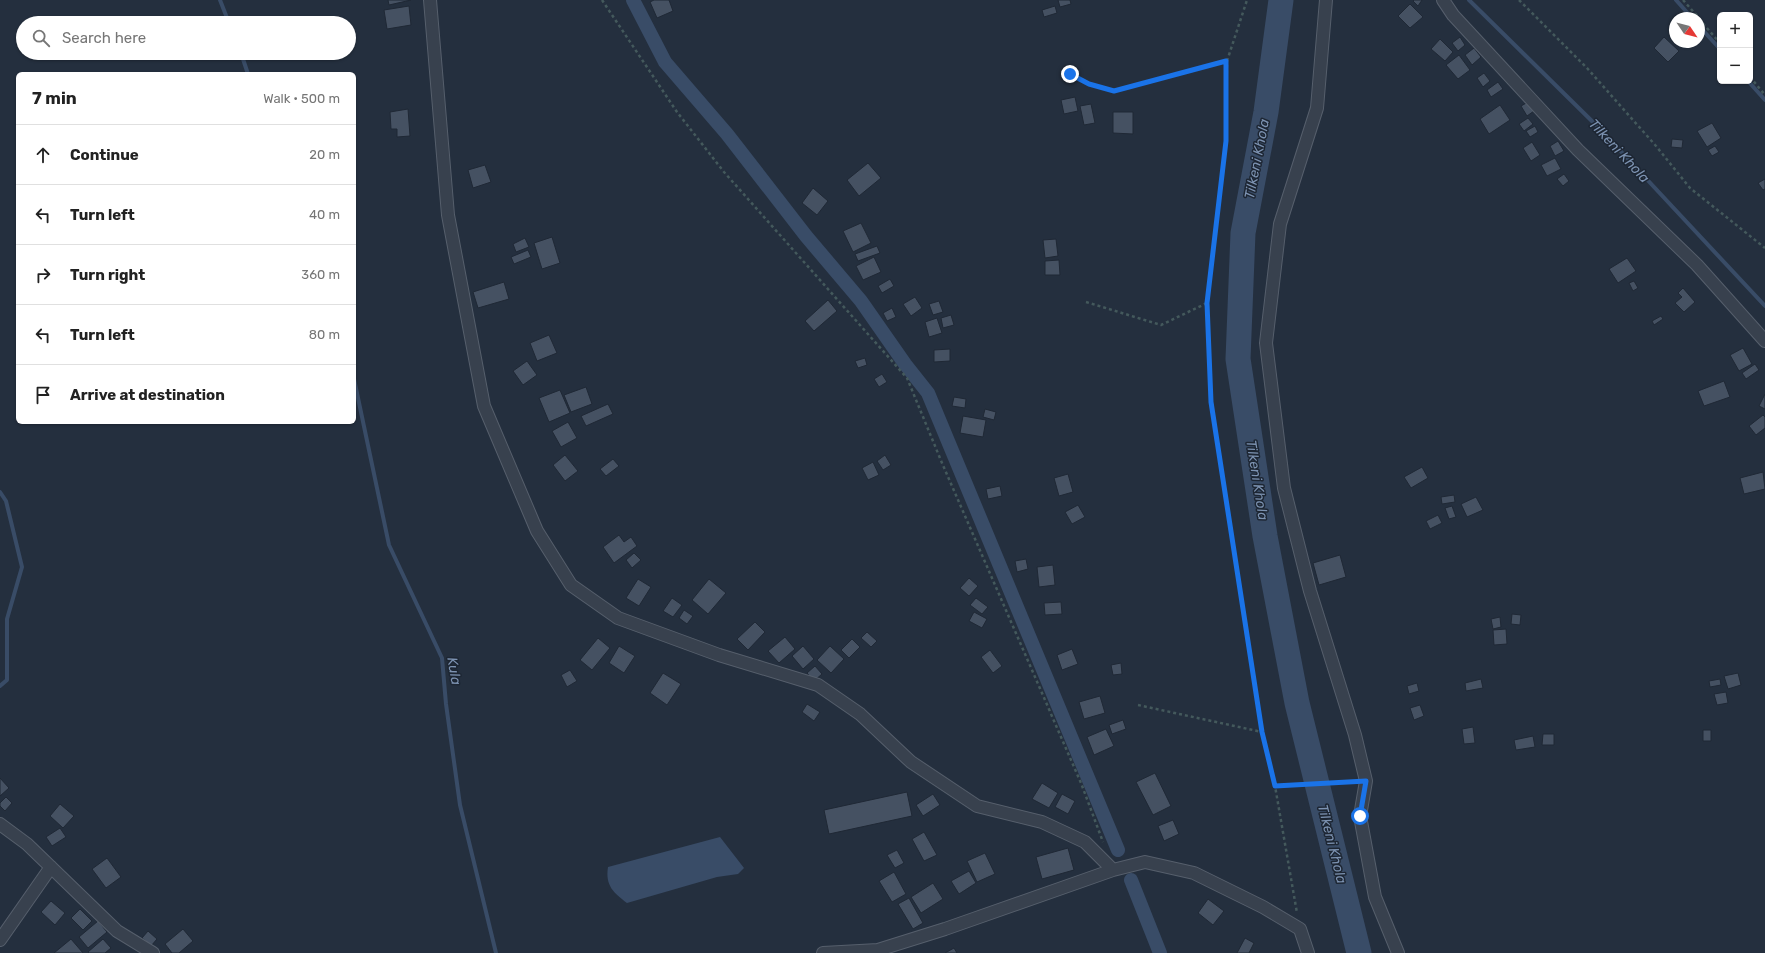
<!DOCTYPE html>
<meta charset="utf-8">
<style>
:root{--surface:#fff;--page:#f2f2f2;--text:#222;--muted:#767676;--line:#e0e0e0}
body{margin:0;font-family:Rubik,sans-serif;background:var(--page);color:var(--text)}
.controls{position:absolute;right:12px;top:12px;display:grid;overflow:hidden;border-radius:6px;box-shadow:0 1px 3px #0004}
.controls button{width:36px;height:36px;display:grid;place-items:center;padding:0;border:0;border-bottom:1px solid var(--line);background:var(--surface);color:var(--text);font:20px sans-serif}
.compass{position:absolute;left:1669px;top:12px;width:36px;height:36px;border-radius:50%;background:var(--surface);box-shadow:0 1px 3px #0004;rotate:125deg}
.stop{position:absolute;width:12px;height:12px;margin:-9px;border:3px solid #1a73e8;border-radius:50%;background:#fff}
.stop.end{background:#1a73e8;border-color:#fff;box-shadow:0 1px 4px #0008}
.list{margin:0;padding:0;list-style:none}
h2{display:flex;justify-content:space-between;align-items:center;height:52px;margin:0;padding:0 16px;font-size:17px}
h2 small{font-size:13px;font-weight:400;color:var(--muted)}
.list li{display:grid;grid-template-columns:26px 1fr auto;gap:12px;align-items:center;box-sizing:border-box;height:60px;padding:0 16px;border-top:1px solid var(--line)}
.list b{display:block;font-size:15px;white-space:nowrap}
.list em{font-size:13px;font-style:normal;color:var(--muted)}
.icon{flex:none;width:22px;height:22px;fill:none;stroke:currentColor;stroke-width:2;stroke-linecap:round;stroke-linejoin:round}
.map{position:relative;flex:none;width:1765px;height:953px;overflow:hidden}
.search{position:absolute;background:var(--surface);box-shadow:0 1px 3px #0004;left:16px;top:16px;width:340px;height:44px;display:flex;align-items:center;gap:10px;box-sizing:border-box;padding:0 14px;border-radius:22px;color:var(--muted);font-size:15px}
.panel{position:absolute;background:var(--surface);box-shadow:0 1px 3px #0004;left:16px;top:72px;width:340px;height:352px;border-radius:6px}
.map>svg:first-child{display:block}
.water{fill:#394c67}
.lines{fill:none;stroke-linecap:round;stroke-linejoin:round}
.stream{stroke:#394c67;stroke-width:4}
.canal{stroke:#394c67;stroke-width:14}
.river{stroke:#394c67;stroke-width:25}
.building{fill:#455162;stroke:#1f2835}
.street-casing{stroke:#565f6c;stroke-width:14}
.path{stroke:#44595c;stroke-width:2.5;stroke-dasharray:3 3;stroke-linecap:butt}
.street{stroke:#38414e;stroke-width:12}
.route{stroke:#1a73e8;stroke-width:5}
.labels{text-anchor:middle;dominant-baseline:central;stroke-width:3;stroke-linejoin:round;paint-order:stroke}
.water-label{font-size:14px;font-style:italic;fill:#7c92b1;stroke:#1d2633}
</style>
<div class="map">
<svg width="1765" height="953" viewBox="0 0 1765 953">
<rect width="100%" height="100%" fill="#242f3e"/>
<path class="water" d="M720 837 744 868 738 874 717 877 627 903C614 893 605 886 608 867Z"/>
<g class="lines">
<path class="stream" d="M220 0 229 23
M1469 0 1599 128 1765 306
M1676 0 1692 18
M1699 26 1720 49
M241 53 248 74
M1748 81 1765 100
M354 379 389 545 442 658 446 704 460 805 496 953
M0 492 6 501 22 567 7 619V680L0 686"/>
<path class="canal" d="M633 0 665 62 727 134 806 236 861 301 905 364 928 393 1118 850
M1131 880 1160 953"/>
<path class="river" d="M1281 0 1266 112 1243 233 1238 359 1265 536 1297 703 1359 953"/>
</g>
<path class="building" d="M388 0H411L389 5Z
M654 0H669L673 11 657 18 650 2Z
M1058 0H1070L1071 4 1060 7Z
M1414 0H1422L1418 6 1413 1Z
M1410 4 1423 17 1410 28 1398 16Z
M409 6 411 25 387 29 384 10Z
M1055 6 1057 13 1044 17 1042 10Z
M1460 37 1465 45 1458 51 1452 43Z
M1664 37 1679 51 1668 62 1654 48Z
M1440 39 1453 52 1445 61 1431 49Z
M1474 48 1481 57 1472 65 1465 55Z
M1459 55 1470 70 1458 79 1446 65Z
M1484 73 1490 81 1483 87 1477 78Z
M1498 82 1503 89 1491 97 1487 90Z
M1075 97 1078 111 1064 114 1061 100Z
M1528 102 1534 111 1527 116 1521 106Z
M1091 104 1095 123 1084 125 1080 106Z
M1500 105 1510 120 1489 134 1480 119Z
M408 109 410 136 397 137V129H391L390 112Z
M1113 112H1133V134L1113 133Z
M1528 118 1533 124 1524 131 1519 124Z
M1712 123 1721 138 1707 147 1697 131Z
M1535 126 1538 132 1530 137 1526 131Z
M1672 139 1683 140 1682 148 1671 147Z
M1558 141 1564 151 1555 156 1550 146Z
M1532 142 1540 155 1531 161 1523 148Z
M1715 146 1719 152 1712 156 1708 150Z
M1555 158 1561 169 1547 176 1541 165Z
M868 163 881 178 859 196 847 180Z
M485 165 491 182 473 188 468 170Z
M1564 174 1569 181 1563 186 1557 179Z
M1765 179V189L1763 190 1758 183Z
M813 188 828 201 817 215 802 203Z
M861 223 871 243 853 252 843 231Z
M552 237 560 263 542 269 534 243Z
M525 238 529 247 516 252 513 244Z
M1056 239 1058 256 1045 258 1043 240Z
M877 246 880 253 858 261 855 254Z
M528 250 531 257 514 264 511 257Z
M874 257 881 272 863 280 856 266Z
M1627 258 1636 271 1618 283 1609 269Z
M1059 260 1060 275H1045V261Z
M890 279 894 286 882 293 878 286Z
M1634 281 1638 288 1633 291 1629 283Z
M504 282 509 299 478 308 473 292Z
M1683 288 1695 302 1684 312 1675 303 1682 297 1678 293Z
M915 297 922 308 911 316 903 304Z
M828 300 837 311 814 331 805 321Z
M939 301 943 312 933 315 929 304Z
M892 308 896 317 887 321 883 313Z
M951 315 954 325 943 328 941 318Z
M1661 316 1663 319 1654 325 1652 321Z
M937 318 942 333 929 337 925 322Z
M549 335 557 353 537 361 530 343Z
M1743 348 1752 364 1739 371 1730 355Z
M950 349V361L934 362V350Z
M865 358 867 365 858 368 855 361Z
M527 361 537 375 523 385 513 371Z
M1755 364 1759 370 1746 379 1742 373Z
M882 374 887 382 879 387 874 379Z
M1724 381 1730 397 1704 406 1698 391Z
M586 387 592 404 571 412 564 395Z
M560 390 570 413 549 422 539 398Z
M1765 394V409L1759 406Z
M954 397 966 399 965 408 952 406Z
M608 404 613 414 586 426 581 416Z
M985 409 996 412 994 420 983 417Z
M1763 415 1765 417V428L1756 435 1749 426Z
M963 416 986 420 983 437 960 433Z
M568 422 577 438 561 447 552 431Z
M565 455 578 471 565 481 553 465Z
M885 455 891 465 883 470 877 461Z
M613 459 619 466 606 476 600 469Z
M873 462 879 475 868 480 862 468Z
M1422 467 1428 478 1411 488 1404 477Z
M1763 472 1765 489 1744 494 1740 478Z
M1068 474 1073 492 1059 496 1054 478Z
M1000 486 1002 496 988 499 986 489Z
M1454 495 1455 502 1442 504 1441 497Z
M1476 497 1483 510 1467 517 1461 504Z
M1078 505 1085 517 1072 524 1065 512Z
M1452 506 1456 517 1449 519 1445 508Z
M1438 515 1442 523 1430 529 1426 521Z
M619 535 624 542 631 537 637 546 614 563 603 547Z
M634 553 641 560 632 568 626 560Z
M1340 555 1346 577 1319 585 1313 563Z
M1026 559 1028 569 1017 572 1015 561Z
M1053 565 1055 585 1039 587 1037 567Z
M969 578 978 586 969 596 960 588Z
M638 579 651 587 639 606 626 598Z
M709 579 726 593 708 614 692 600Z
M672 598 682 605 673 617 663 611Z
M976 598 988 607 982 614 970 605Z
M1061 602 1062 614 1045 615 1044 603Z
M684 610 693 616 687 624 679 618Z
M974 612 987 619 982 628 969 621Z
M1512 614 1521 615 1520 625 1511 624Z
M1500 617 1501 627 1493 629 1491 619Z
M755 622 765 632 748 650 737 639Z
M1506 629 1507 644 1494 645 1493 630Z
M867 632 877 641 871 647 861 638Z
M785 637 795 649 779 663 768 651Z
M598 638 610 648 592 670 580 660Z
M852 639 860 647 849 658 841 650Z
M619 646 635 656 624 673 609 663Z
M803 646 814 659 803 669 792 656Z
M830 646 844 659 831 673 817 660Z
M1072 649 1078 664 1062 670 1057 655Z
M990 650 1002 666 993 673 981 657Z
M1121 663 1122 674 1113 675 1111 665Z
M815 666 822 674 814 681 807 673Z
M570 670 577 681 567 687 561 675Z
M663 673 681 684 667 705 650 693Z
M1738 673 1741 685 1728 689 1724 676Z
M1481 679 1483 688 1466 691 1465 683Z
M1720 679 1721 685 1710 687 1709 681Z
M1417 683 1419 691 1409 694 1407 686Z
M1726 692 1728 703 1717 705 1714 694Z
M1100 696 1105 713 1084 719 1079 702Z
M807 704 820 712 814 721 802 712Z
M1420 705 1424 716 1414 720 1410 708Z
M1123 720 1126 729 1112 734 1109 725Z
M1473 727 1475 743 1464 744 1462 729Z
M1106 729 1114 746 1094 755 1087 737Z
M1703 730H1711V741H1703Z
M1543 734H1554V745H1542Z
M1533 736 1535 747 1516 750 1514 740Z
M1155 773 1171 806 1153 815 1136 782Z
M0 778 9 788 0 796Z
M1042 783 1058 793 1049 808 1032 799Z
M907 792 912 816 829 834 824 810Z
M933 794 940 805 923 816 916 805Z
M1062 794 1075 801 1068 814 1055 807Z
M6 797 12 803 5 811 0 806V803Z
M60 804 74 816 63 828 50 816Z
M1173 820 1179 834 1164 841 1158 826Z
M60 828 66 837 52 846 46 837Z
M924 832 937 855 924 861 912 839Z
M1068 848 1074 870 1042 879 1036 857Z
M897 850 904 863 895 868 887 855Z
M985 853 995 874 977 882 967 861Z
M107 858 121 877 106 888 92 869Z
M969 871 976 883 959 894 951 881Z
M894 872 906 894 892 902 879 881Z
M933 883 943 899 921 913 911 897Z
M909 898 923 923 913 929 898 904Z
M1208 899 1224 911 1213 925 1198 913Z
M51 901 65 913 55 925 41 912Z
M80 909 92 921 83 930 71 918Z
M98 921 107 932 88 948 79 937Z
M183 929 193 941 179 953H172L165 944Z
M148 931 157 939 151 946 142 938Z
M1245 938 1254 943 1249 953H1237Z
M71 939 83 953H54Z
M103 939 111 948 105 953H89L88 952Z
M954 948 957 953H945Z"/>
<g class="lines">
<g class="street-casing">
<path id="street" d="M430 0 448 215 484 406 537 531 571 585 618 618 719 655 818 685 860 714 911 762 977 806 1042 822 1085 842 1113 870 1145 862 1194 873 1263 907 1300 929 1308 953
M1326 0 1317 108 1280 224 1266 343 1284 488 1310 591 1355 735 1366 781 1360 816 1375 897 1398 953
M1443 0 1453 15 1578 150 1697 265 1765 341
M0 824 27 844 117 931 153 953
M0 940 51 867
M823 953 878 950 945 929 1113 870"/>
</g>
<path class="path" d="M602 0 677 112 724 172 907 378 942 463 1081 783 1103 842
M1519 0 1587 68 1656 146 1690 188 1765 248
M1683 0 1699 18
M1699 19 1720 43
M1227 61 1247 0
M1070 74 1089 84 1114 91 1227 61 1226 141 1207 303
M1750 77 1765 95
M1086 302 1161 325 1207 303 1211 402 1262 732
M1138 705 1262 732 1275 786 1297 913
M1275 786 1353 782"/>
<use href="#street" class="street"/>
</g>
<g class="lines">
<path class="route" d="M1070 74 1089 84 1114 91 1226 61V141L1207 303 1211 402 1262 732 1275 786 1366 781 1360 816"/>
</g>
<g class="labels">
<g class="water-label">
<text transform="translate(1619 151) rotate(47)">Tilkeni Khola</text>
<text transform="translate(1257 159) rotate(-79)">Tilkeni Khola</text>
<text transform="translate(1257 480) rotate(81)">Tilkeni Khola</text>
<text transform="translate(454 671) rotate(80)">Kula</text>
<text transform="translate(1332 844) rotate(76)">Tilkeni Khola</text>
</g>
</g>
</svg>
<div class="controls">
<button>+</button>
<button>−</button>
</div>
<svg class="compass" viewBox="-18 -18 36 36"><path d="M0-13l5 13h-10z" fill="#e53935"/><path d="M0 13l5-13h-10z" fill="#767676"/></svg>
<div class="stop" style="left:1360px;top:816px"></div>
<div class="stop end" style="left:1070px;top:74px"></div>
<div class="search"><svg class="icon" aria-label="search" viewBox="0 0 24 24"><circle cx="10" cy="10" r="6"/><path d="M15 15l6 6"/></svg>Search here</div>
<section class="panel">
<h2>7 min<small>Walk · 500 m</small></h2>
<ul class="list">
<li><svg class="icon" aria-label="ahead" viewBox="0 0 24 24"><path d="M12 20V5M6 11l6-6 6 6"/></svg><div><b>Continue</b></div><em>20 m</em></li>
<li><svg class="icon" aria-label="left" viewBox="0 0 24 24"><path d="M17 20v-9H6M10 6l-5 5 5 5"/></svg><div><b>Turn left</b></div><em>40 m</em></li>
<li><svg class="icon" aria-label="right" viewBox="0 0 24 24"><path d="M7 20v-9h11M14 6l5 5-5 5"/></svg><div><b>Turn right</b></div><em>360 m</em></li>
<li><svg class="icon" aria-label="left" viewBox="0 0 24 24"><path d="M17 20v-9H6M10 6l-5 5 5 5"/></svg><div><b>Turn left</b></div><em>80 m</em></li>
<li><svg class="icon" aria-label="arrive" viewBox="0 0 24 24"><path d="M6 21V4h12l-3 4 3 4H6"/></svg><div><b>Arrive at destination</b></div></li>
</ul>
</section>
</div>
